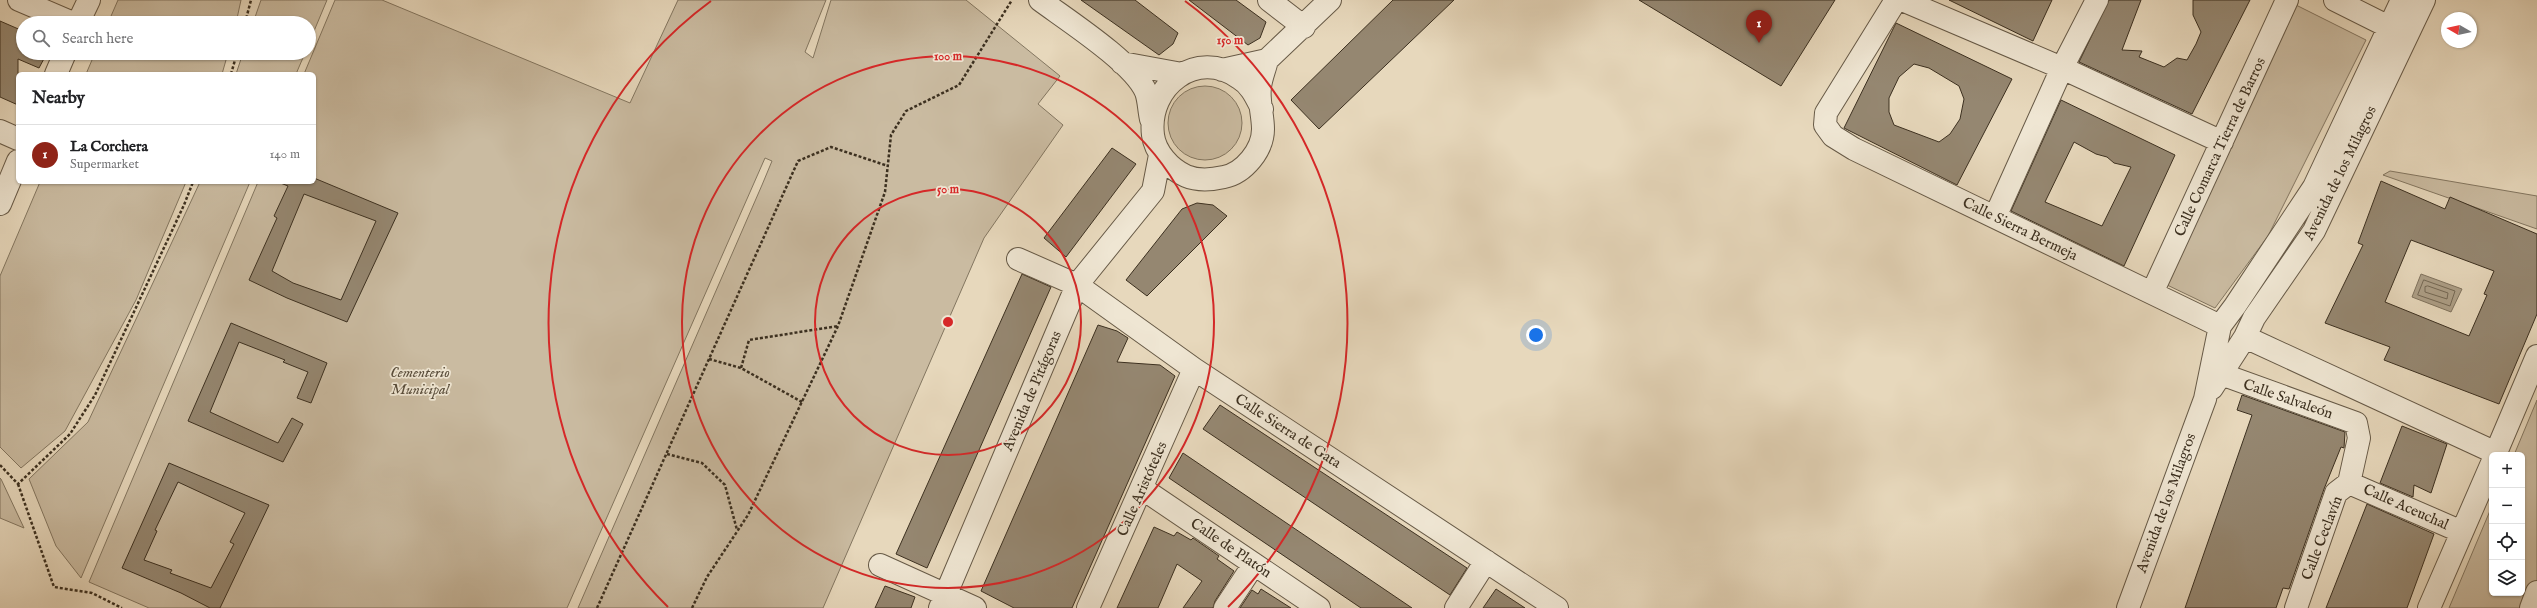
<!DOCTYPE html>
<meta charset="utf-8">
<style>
:root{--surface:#fff;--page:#f6f6f6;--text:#202124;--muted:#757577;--line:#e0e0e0;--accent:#8f2418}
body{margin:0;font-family:"IM FELL English",serif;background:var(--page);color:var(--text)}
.controls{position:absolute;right:12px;bottom:12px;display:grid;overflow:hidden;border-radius:6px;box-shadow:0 1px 3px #0004}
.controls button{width:36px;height:36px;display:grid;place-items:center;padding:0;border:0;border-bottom:1px solid var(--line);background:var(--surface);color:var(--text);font:20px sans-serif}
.compass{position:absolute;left:2441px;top:12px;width:36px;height:36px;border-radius:50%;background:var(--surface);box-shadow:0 1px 3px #0004;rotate:279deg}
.you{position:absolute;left:1536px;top:335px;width:14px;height:14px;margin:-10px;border:3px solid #fff;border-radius:50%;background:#1a73e8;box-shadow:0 0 0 6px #1a73e833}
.badge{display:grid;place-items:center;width:26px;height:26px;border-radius:50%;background:var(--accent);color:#fff;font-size:13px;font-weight:700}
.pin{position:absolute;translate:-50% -33px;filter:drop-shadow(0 1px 2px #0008)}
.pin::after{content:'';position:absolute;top:21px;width:14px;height:12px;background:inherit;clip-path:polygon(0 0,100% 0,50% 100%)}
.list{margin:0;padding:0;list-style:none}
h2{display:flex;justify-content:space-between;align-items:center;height:52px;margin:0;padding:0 16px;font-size:17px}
h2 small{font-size:13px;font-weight:400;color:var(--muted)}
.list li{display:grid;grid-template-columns:26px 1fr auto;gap:12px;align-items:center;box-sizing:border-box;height:60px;padding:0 16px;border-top:1px solid var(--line)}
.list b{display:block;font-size:15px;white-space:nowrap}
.list p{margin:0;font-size:13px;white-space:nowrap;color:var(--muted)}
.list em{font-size:13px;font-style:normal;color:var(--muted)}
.icon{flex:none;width:22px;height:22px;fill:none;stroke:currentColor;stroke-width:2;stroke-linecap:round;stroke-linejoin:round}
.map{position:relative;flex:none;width:2537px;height:608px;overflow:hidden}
.search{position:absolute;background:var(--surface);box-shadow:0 1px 3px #0004;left:16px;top:16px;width:300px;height:44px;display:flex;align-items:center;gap:10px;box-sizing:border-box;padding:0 14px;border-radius:22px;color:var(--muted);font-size:15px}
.panel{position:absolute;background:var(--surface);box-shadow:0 1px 3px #0004;left:16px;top:72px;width:300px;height:112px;border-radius:6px}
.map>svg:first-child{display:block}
.green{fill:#cabba1;stroke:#837660}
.water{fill:#ad9f87;stroke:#80735e}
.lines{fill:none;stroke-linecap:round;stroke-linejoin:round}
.shore{stroke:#746854;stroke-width:1}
.building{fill:#958771;stroke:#3c3020;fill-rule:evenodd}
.minor-casing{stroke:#675a47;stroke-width:24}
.path{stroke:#3c3020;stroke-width:2.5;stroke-dasharray:3 2;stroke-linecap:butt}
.minor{stroke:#efe6d3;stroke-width:22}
.ring{fill:none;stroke:#d62828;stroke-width:2}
.labels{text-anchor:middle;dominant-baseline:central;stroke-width:3.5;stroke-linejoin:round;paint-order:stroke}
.street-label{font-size:15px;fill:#3c3020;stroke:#efe6d3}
.park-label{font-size:15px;font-style:italic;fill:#584c3a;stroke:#efe6d3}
.centre{fill:#d62828;stroke:#efe6d3;stroke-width:2}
.ring-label{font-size:12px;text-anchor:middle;font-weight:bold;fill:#d62828;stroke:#efe6d3;stroke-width:3.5;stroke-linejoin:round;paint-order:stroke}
</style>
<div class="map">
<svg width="2537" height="608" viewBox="0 0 2537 608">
<rect width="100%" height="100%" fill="#e7d8bc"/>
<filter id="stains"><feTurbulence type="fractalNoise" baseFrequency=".005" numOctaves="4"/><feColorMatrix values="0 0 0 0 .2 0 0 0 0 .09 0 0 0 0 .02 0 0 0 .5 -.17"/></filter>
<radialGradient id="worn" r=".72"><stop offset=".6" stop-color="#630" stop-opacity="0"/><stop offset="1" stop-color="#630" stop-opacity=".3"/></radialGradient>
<path class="green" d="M118 0H241L236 23H108Z
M261 0H327L309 43V23H253Z
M335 0H382L630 103 678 0H826L805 52 813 58 831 0H966L1060 76 1038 104 1063 125 984 238 823 608H578L762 185 772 161 765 158 567 608H149L89 582 258 182H314V74H304Z
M2296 5 2366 40 2268 236 2215 308 2163 283Z
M95 53H228L222 74H86Z
M243 53H305L296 74H236Z
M1168 123a37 37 0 1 1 74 0a37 37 0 1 1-74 0Z
M2390 171 2537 196V229L2383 175Z
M40 182H186L136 300 65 431 21 468 0 447V276Z
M200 182H250L81 578 56 546 29 479 88 422Z
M2537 400V608H2449L2492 506V593H2522V455H2514Z
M0 478 1 479 24 528 0 518Z"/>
<path class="water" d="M2421 274 2462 289 2451 312 2412 297Z"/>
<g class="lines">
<path class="shore" d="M2424 280 2455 291 2450 306 2418 295Z
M2428 286 2448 293 2447 299 2425 292V287Z"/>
</g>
<path class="building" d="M1081 0H1135L1178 33 1173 44 1159 55Z
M1189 0H1236L1266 22 1260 38 1248 45Z
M1393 0H1454L1319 129 1291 100Z
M1639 0H1835L1781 86Z
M1949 0H2052L2033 41Z
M2109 0H2141L2122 50 2142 51 2139 57 2164 67 2177 58 2187 60 2196 44 2201 32 2193 15V0H2250L2192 114 2079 62Z
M0 21 23 31V53H47L39 68 18 59V105L0 97Z
M1896 23 2012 79 1957 185 1844 128ZM1914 64 1929 68 1959 86 1964 99 1960 119 1950 134 1939 142 1894 125 1889 112V98L1899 77Z
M2061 100 2175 155 2124 266 2011 211ZM2074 142 2096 154 2107 157 2114 163 2131 167 2102 226 2045 202Z
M1112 148 1136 164 1066 257 1044 238Z
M314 178 398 213 347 322 287 298 249 280 277 218 274 216 288 186 278 182H314ZM304 194 376 221 341 300 293 283 272 271Z
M2381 181 2445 209 2450 197 2537 234V314L2499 404 2384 360 2390 347 2325 323 2363 245 2358 243ZM2411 240 2494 271 2484 294 2487 295 2469 336 2385 302Z
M1197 203 1213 205 1227 216 1147 296 1126 280 1182 209Z
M1022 274 1051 287 927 568 896 554Z
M231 323 327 363 311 403 297 398 308 372 283 362 285 360 239 342 210 412 278 443 292 418 303 424 283 462 188 421Z
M1098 325 1117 331 1128 338 1117 362 1160 365 1175 376 1072 608H1014L981 591Z
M2242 395 2345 432 2344 448 2341 447 2324 489 2289 589 2283 588 2276 608H2185L2252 415 2237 410Z
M1220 405 1467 568 1450 595 1203 429Z
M2402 426 2447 444 2431 493 2414 485 2413 497 2380 483Z
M1183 453 1412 608H1361L1169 478Z
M169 463 269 505 220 608H210L181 593 122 568ZM178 482 245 513 230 542 234 544 211 588 170 573 172 570 144 560 157 531 155 530Z
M2367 504 2434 534 2407 608H2326Z
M1154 527 1174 536 1177 532 1191 540 1193 538 1219 556 1217 559 1234 571 1215 601 1213 608H1183L1202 581 1177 564 1158 608H1117Z
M885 586 915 597 911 608H875Z
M1261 589 1291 608H1240L1252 590 1258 594Z
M1496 589 1525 608H1483Z"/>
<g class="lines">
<g class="minor-casing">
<path id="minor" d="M19 0 73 23
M1040 0C1067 20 1134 63 1146 92 1149 100 1149 111 1151 119
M1269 0 1304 27
M1896 0 1826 113 1825 125 1833 136 1854 149 2220 326
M1902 0 2062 68 2222 142
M2335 0 2389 27
M78 23 89 0
M1122 63 1182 74
M1222 70 1267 60 1330 0
M56 74 65 53
M1262 109C1256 97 1251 85 1239 78 1197 48 1147 86 1153 135 1155 152 1170 169 1186 176 1198 181 1211 180 1224 177 1244 173 1263 150 1263 129 1263 115 1258 100 1260 87 1261 78 1265 69 1267 60
M0 131 18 139
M0 204 18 161
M1995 217 2062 68 2097 0
M1018 259 1077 285 1194 369 1557 608
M2152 293 2287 0
M2245 337 2496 453
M2221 374 2356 423 2359 438 2349 483 2336 493 2296 608
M2212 388 2245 337 2254 318 2314 231 2424 0
M2495 455 2537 356
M2349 483 2462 532
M1143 489 1319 608
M880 565 975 608
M940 608 1077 285 1153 191 1160 155
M1088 608 1194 369
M1225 608 1254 564
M1456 608 1486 561
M2128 608 2205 399 2220 326 2235 306 2314 187 2402 0
M2429 608 2492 463
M2531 608 2537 592"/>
</g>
<path class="path" d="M245 23 251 0
M231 74 237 53
M709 359 741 368
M802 402 741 368 749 340 838 326
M667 454 702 463 725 485 737 530
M0 465 18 484 70 434 95 395 184 205 193 182
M18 484 54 587 92 593 122 608
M597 608 798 161 831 147 888 166
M692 608 707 577 748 515 838 326 885 192 891 135 906 111 959 85 1012 0"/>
<use href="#minor" class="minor"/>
</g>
<g class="ring">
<circle cx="948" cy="322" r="133"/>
<circle cx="948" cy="322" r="266"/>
<path d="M668 607A399 399 0 0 1 711 1M1185 1A399 399 0 0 1 1228 607"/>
</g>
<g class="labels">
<g class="street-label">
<text transform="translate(2220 147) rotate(-65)">Calle Comarca Tierra de Barros</text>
<text transform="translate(2340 173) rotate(-64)">Avenida de los Milagros</text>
<text transform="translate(2020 229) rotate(26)">Calle Sierra Bermeja</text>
<text transform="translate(1032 391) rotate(-67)">Avenida de Pitágoras</text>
<text transform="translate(2288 399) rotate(19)">Calle Salvaleón</text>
<text transform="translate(1288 431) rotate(33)">Calle Sierra de Gata</text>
<text transform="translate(1142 489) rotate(-66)">Calle Aristóteles</text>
<text transform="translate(2166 503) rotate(-70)">Avenida de los Milagros</text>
<text transform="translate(2406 507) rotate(24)">Calle Aceuchal</text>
<text transform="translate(2322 538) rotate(-69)">Calle Ceclavín</text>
<text transform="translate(1231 548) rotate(34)">Calle de Platón</text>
</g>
<g class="park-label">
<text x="420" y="372">Cementerio<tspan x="420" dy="17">Municipal</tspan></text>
</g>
</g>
<circle cx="948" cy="322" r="6" class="centre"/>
<g class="ring-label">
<text x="1230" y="44">150 m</text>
<text x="948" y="60">100 m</text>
<text x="948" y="193">50 m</text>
</g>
<rect width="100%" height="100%" filter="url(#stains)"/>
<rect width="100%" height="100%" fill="url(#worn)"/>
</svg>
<div class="controls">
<button>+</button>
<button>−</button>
<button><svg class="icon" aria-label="locate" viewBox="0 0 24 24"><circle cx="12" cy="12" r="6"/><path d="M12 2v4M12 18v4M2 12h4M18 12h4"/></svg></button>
<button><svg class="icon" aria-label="layers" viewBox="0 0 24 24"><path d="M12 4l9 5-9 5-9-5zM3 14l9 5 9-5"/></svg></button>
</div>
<svg class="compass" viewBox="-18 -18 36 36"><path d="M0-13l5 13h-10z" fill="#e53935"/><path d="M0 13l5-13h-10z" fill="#757577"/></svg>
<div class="you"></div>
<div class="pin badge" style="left:1759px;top:43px">1</div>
<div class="search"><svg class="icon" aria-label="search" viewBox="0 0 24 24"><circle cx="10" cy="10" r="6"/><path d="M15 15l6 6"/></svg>Search here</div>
<section class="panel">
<h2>Nearby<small></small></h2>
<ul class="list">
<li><span class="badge">1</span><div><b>La Corchera</b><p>Supermarket</p></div><em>140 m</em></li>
</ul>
</section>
</div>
